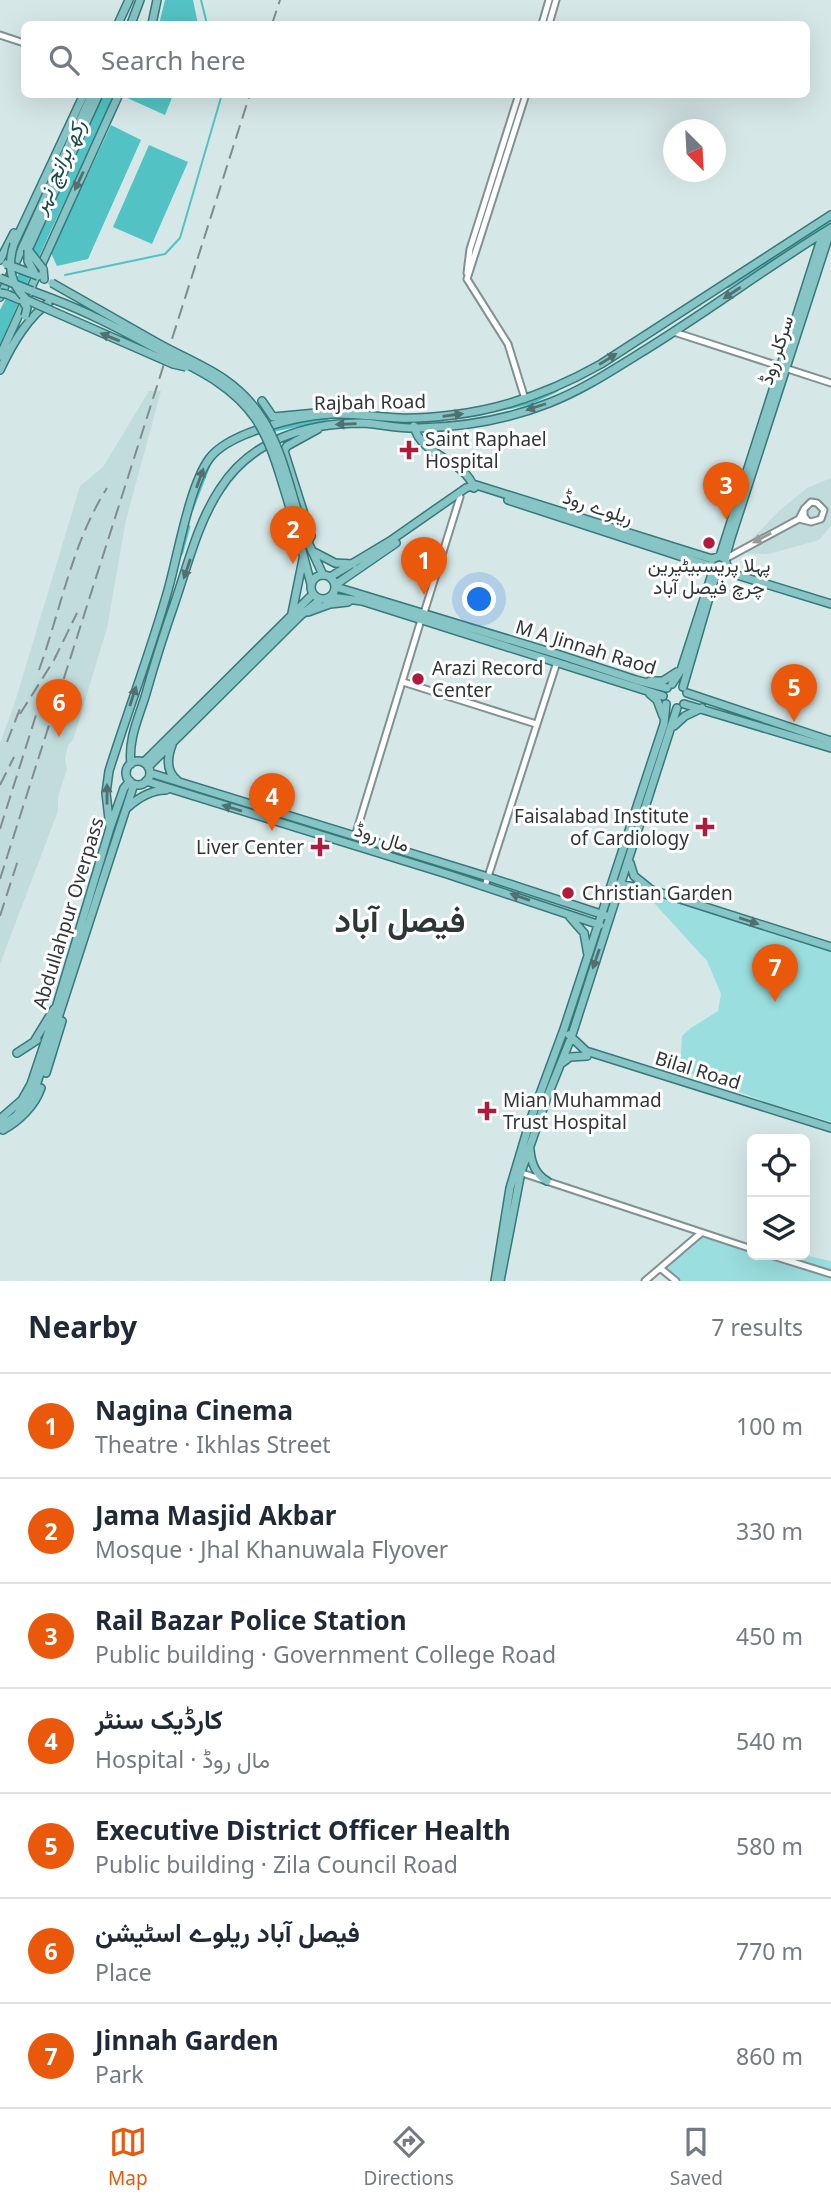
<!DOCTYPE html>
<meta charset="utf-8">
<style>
:root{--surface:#fff;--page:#f2f2f3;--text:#1f2937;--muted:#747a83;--line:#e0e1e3;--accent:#ea580c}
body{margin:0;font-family:"Noto Sans",Vazirmatn,sans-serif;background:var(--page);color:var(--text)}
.controls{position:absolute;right:21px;bottom:21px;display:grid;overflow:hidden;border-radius:10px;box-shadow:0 7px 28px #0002}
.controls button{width:63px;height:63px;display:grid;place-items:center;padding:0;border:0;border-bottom:2px solid var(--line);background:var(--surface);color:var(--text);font:35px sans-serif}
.compass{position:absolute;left:663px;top:119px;width:63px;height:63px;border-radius:50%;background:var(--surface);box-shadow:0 7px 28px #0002;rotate:156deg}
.you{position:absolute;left:480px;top:600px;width:24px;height:24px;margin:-18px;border:5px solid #fff;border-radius:50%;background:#1a73e8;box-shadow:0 0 0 10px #1a73e833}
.badge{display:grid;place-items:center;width:46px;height:46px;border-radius:50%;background:var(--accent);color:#fff;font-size:23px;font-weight:700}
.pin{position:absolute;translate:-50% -58px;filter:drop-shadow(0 2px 4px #0008)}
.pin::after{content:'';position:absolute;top:37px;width:24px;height:21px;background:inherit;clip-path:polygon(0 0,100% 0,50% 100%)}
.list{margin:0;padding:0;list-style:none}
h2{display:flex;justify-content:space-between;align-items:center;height:91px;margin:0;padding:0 28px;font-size:30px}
h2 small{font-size:23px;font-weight:400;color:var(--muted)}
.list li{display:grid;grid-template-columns:46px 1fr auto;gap:21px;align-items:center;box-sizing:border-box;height:105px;padding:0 28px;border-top:2px solid var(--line)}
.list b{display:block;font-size:26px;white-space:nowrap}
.list p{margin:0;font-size:23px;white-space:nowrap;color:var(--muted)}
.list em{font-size:23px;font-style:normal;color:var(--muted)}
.icon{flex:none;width:38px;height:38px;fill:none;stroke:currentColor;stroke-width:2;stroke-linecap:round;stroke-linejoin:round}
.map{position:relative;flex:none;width:831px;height:1281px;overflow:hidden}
.search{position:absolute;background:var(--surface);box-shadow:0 7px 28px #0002;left:21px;right:21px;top:21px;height:77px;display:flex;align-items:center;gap:18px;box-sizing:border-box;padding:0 24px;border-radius:10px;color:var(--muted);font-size:26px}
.sheet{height:826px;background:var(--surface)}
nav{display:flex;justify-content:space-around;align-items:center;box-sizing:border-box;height:98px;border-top:2px solid var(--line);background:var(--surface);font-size:19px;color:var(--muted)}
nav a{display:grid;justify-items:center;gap:4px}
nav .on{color:var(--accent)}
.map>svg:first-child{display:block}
.built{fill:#c2dcdc}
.green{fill:#9bdedf}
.water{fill:#53c2c4}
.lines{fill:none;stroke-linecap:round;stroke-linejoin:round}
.stream{stroke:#53c2c4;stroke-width:2}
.canal{stroke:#53c2c4;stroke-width:4.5}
.minor-casing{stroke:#819191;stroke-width:9}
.major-casing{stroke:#35797a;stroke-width:10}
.minor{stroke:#fff;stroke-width:5}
.major{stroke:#87c4c5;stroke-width:7}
.rail{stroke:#818c8c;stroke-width:2;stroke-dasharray:14 7;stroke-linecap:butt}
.major-bridge-casing{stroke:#35797a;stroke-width:10;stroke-linecap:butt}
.major-bridge{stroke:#87c4c5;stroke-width:7}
.oneway{fill:#536f6f}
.oneway2{fill:#989a9a}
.poi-dot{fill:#af1b3a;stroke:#fff;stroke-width:2.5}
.labels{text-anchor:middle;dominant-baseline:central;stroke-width:6;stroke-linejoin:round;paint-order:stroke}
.street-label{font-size:19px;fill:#303636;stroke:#fff}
.poi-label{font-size:19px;fill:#303636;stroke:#fff;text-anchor:start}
.water-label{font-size:21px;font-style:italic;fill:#194a4b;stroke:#fff}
.town-label{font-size:33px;font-weight:bold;fill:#303636;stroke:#fff}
</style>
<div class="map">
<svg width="831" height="1281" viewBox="0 0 831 1281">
<rect width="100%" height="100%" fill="#d6e7e7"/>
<path class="built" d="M149 391H161L126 520 107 628 73 740 68 745 65 759 67 769 58 797V811L0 964V743L15 702 80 486 103 467Z
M831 478V526L819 540 769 554 738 553 780 510 807 488Z"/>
<path class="green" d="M645 893 831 950V1122L769 1103 680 1070 682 1036 691 1028 718 1011 721 994 707 961Z
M702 1233 752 1244V1255H804L831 1261V1281H675L660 1268Z"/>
<path class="water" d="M165 0H193L198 24H159Z
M126 94H173V95L165 115 125 97Z
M103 95H116L52 228 0 344V310L31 250Z
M111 125 141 140 88 259 57 266 51 253Z
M149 145 188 162 152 244 113 227Z"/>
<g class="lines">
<path class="stream" d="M201 0 207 24
M65 275 165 254 180 238 222 94"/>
<path class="canal" d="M728 286 831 221
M509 407 531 402 556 390
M395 421 442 420
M267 431 327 418
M191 510 208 466
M181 553 188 527"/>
<g class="minor-casing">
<path id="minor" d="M542 24 549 0
M549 24 556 0
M0 35 24 43
M467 273 470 249 519 94
M467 279 526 94
M467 279 508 344 525 399
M674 332 831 383
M799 519 811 522 821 519 824 510 817 503 811 502 804 509V516L808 521
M725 559 799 519 804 509
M424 613 460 497
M403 682 536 724
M355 836 421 620
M485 886 557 662
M519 1172 752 1249
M770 1255 831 1274
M660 1268 676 1281
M645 1281 701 1233"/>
</g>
<g class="major-casing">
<path id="major" d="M118 24 129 0
M131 24 140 0
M152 24 157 0
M14 244 84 94
M28 250 99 94
M0 260 14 233
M43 269 44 279
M32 291 53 299
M6 294 23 301
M0 297 92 94
M0 356 119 94
M0 370C13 342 28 317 53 299
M262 401 273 417 316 413
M414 426C421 457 465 459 474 488
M508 500 710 566
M293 517 311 584
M307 540 323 575
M308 542 311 536 284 451 287 446 318 429
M312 551 335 563 353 564
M720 556 823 233
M725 559 720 556 712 559 710 566 713 571 722 572 727 566 725 559 731 538 831 229
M724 571 831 604
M311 587a12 12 0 1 1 24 0a12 12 0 1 1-24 0Z
M330 577 390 541 466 488 476 485 712 559
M335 585 396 543
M336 587 560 655 636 680 667 688
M331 597 362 601 663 696
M308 612 330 604 348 602
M292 613 303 559
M650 681H663L677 672
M672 684 681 670 713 571
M683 687 715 577
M687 693 831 741
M650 694 657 700 663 716
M684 704 831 748
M674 726 685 716 702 708
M172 745C167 758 166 772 178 781
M126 773a12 12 0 1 1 24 0a12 12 0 1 1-24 0Z
M144 762 313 594
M131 764C128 740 138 719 145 697 154 665 164 633 175 602 188 564 198 522 220 489 251 440 306 423 362 423 381 424 400 429 419 428 462 427 509 419 549 403 580 391 608 373 637 355 703 315 765 268 831 228
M148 767 301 615 321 599
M150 773 488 877 607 916
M146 781 447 874 600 925
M127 808C138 798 150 790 166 790
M110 828 106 793 109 771C128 710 151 651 168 590 178 555 189 487 209 459 228 432 299 416 331 414 354 413 376 417 399 418 417 419 435 417 452 415 505 409 555 390 601 364L831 215
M630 863 634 876 649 888
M617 884 652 890 831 947
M570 917 584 933 588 955
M569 1035 586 1051 831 1128
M35 1040 54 1009
M17 1053 37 1040
M562 1063 570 1057 587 1056
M46 1073 62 1021
M0 1119 22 1100 31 1084 53 1018 110 828 124 788 130 781
M0 1127 16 1116 34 1092 134 784
M3 1130C19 1121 35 1106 41 1088
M530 1150C531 1162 536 1175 547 1181
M495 1281 510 1188 530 1121 564 1029 664 724 666 704
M500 1281 521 1172 546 1100 571 1038 677 708"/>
</g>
<use href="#minor" class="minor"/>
<use href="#major" class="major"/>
<path class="rail" d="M272 24 280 0
M39 670C61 609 72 543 107 488
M20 714 54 660 77 613
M7 742 21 706
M0 785 14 757
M0 829 42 696 49 684
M0 879 250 94
M0 916 18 860"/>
<g class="major-bridge-casing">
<path id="major-bridge" d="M14 244C7 266 10 284 27 300L173 364 186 367
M28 250V261L34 272
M29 251 43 269
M6 264 38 276
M0 278 32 291
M52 283C86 302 120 322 154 341 194 364 230 373 258 412 280 442 288 481 299 516
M0 293 6 294
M53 299C90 313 121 330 155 348 191 367 230 382 255 418 274 446 282 485 293 517
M23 301 27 308 25 316"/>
</g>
<use href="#major-bridge" class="major-bridge"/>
</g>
<defs><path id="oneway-solid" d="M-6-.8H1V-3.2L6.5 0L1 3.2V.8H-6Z" transform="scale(1.75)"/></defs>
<g class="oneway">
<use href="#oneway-solid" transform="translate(79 181) rotate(115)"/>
<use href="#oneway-solid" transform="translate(732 293) rotate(146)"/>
<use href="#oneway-solid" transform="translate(110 337) rotate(-158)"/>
<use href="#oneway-solid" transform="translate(608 359) rotate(-32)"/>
<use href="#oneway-solid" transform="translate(536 407) rotate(162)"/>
<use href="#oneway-solid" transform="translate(453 415) rotate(-8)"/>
<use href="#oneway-solid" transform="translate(346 424) rotate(178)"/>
<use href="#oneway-solid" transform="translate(200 478) rotate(-70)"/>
<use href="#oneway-solid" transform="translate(187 569) rotate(109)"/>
<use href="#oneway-solid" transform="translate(133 696) rotate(-72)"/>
<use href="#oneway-solid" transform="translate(107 794) rotate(-90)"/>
<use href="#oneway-solid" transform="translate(232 808) rotate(-163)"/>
<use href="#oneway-solid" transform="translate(520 897) rotate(-161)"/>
<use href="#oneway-solid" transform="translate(749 921) rotate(18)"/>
<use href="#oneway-solid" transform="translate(596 959) rotate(109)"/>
</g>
<use class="oneway2" href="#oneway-solid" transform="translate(762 538) rotate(152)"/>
<g class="poi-dot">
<path d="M405.5 439.5h7v7h7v7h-7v7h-7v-7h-7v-7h7z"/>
<circle cx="709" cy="543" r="7"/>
<circle cx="418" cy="679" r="7"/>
<path d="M701.5 816.5h7v7h7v7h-7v7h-7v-7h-7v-7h7z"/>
<path d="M316.5 836.5h7v7h7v7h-7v7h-7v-7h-7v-7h7z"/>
<circle cx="568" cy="893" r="7"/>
<path d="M483.5 1100.5h7v7h7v7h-7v7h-7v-7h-7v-7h7z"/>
</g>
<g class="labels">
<g class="street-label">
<text transform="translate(776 350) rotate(-72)">سرکلر روڈ</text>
<text transform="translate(370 402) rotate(-1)">Rajbah Road</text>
<text transform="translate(598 507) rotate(18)">ریلوے روڈ</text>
<text transform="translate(586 647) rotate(17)">M A Jinnah Raod</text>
<text transform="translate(382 837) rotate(17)">مال روڈ</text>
<text transform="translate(68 913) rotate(-73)">Abdullahpur Overpass</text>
<text transform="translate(698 1070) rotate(17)">Bilal Road</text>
</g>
<g class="poi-label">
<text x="425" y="439">Saint Raphael<tspan x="425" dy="22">Hospital</tspan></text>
<text x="709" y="565" text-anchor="middle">پہلا پریسبیٹیرین<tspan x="709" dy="22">چرچ فیصل آباد</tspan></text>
<text x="432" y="668">Arazi Record<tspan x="432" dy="22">Center</tspan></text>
<text x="689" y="816" text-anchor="end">Faisalabad Institute<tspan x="689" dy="22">of Cardiology</tspan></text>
<text x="304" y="847" text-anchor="end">Liver Center</text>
<text x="582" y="893">Christian Garden</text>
<text x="503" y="1100">Mian Muhammad<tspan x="503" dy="22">Trust Hospital</tspan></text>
</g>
<g class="water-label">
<text transform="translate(58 166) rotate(-65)">رکھ برانچ نہر</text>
</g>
<g class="town-label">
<text x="400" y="919">فیصل آباد</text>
</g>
</g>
</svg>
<div class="controls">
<button><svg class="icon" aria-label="locate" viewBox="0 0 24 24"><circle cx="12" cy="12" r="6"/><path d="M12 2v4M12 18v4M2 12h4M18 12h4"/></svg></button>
<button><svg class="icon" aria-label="layers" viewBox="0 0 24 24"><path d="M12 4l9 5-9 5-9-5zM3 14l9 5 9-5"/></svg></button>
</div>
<svg class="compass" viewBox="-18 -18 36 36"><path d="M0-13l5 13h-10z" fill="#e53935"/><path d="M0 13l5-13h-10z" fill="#747a83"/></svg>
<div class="you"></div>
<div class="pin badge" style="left:424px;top:595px">1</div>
<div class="pin badge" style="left:293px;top:564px">2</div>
<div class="pin badge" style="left:726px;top:520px">3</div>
<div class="pin badge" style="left:272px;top:831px">4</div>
<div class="pin badge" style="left:794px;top:722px">5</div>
<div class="pin badge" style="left:59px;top:737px">6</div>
<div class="pin badge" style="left:775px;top:1002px">7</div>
<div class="search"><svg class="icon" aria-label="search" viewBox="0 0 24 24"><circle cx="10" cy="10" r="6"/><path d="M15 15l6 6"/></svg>Search here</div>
</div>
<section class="sheet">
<h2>Nearby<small>7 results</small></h2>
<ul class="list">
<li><span class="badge">1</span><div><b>Nagina Cinema</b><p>Theatre · Ikhlas Street</p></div><em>100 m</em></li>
<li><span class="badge">2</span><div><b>Jama Masjid Akbar</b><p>Mosque · Jhal Khanuwala Flyover</p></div><em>330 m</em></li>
<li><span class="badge">3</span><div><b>Rail Bazar Police Station</b><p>Public building · Government College Road</p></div><em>450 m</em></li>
<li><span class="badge">4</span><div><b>کارڈیک سنٹر</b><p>Hospital · مال روڈ</p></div><em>540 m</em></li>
<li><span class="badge">5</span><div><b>Executive District Officer Health</b><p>Public building · Zila Council Road</p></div><em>580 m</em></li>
<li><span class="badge">6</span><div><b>فیصل آباد ریلوے اسٹیشن</b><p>Place</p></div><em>770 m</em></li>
<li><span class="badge">7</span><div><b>Jinnah Garden</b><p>Park</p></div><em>860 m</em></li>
</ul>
</section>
<nav>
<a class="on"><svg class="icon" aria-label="map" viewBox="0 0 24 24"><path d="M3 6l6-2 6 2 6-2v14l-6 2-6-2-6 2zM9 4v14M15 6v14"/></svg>Map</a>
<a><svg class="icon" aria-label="directions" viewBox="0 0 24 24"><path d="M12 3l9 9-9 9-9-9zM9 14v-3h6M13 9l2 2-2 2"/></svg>Directions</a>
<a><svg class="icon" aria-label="saved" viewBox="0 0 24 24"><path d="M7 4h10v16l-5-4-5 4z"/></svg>Saved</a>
</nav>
